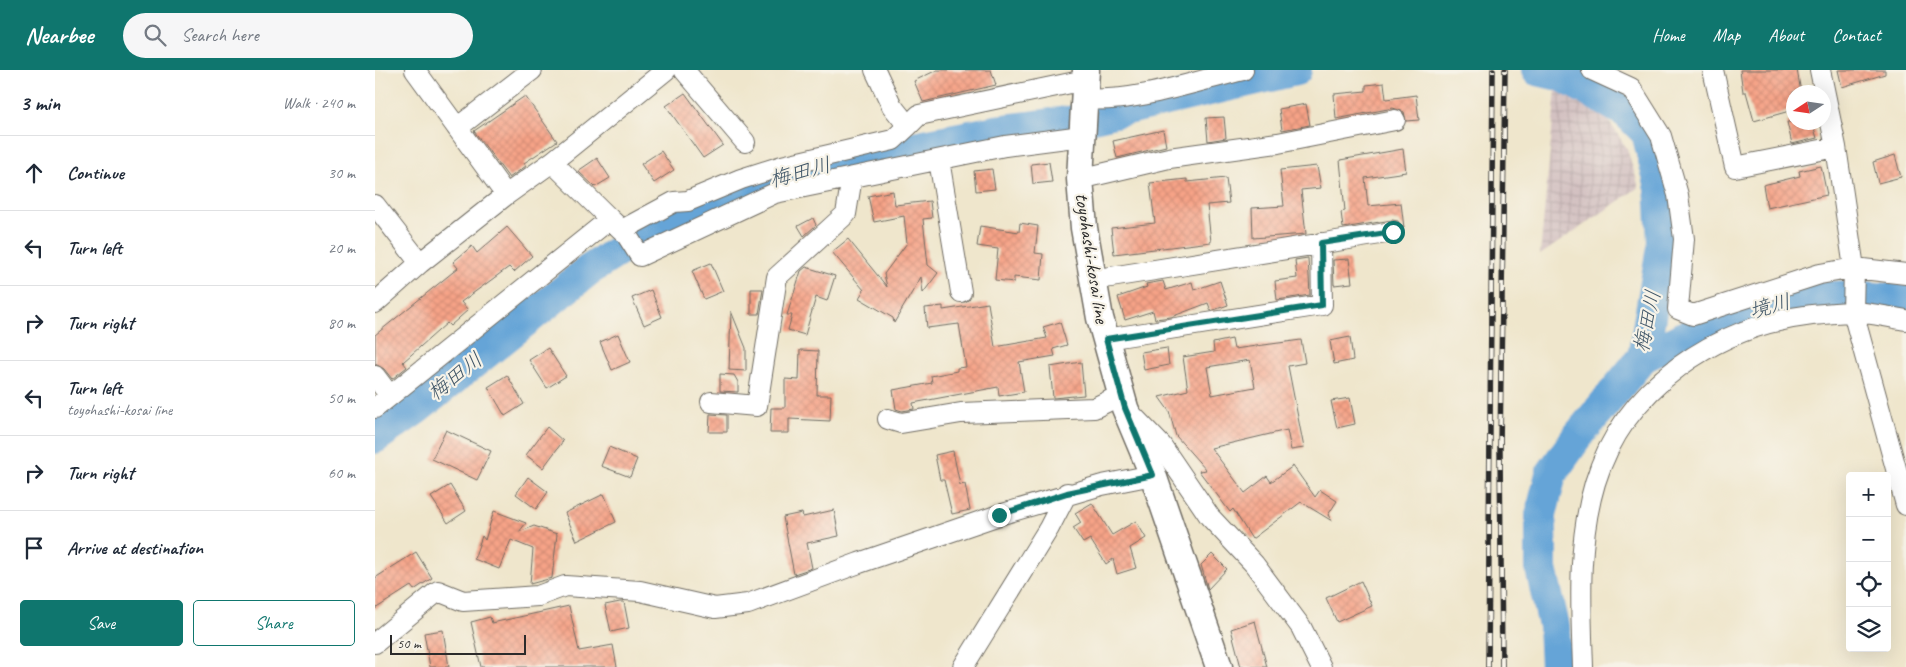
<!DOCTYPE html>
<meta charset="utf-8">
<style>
:root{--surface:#fff;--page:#f6f6f7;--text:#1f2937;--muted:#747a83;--line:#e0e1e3;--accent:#0f766e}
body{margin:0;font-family:Caveat,"Klee One",sans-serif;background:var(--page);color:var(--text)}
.controls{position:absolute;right:15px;bottom:15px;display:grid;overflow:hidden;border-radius:5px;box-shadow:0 5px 20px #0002}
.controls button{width:45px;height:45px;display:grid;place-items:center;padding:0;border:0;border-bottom:1px solid var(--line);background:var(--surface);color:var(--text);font:25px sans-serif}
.compass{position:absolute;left:1411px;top:15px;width:45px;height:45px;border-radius:50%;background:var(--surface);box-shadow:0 5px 20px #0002;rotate:258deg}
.scale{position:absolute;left:15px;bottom:12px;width:136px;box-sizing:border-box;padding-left:5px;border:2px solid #2b2b2b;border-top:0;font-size:14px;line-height:18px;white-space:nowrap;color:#2b2b2b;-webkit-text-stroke:4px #f7f3e8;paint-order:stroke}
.stop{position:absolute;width:15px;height:15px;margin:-11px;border:4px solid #0f766e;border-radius:50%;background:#fff}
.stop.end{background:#0f766e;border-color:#fff;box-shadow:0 1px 5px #0008}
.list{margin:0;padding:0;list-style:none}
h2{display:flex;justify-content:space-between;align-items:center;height:65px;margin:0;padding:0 20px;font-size:21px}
h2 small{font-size:16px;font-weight:400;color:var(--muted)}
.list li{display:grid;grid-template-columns:32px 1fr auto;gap:15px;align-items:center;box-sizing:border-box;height:75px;padding:0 20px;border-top:1px solid var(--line)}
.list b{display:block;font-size:19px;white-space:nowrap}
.list p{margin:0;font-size:16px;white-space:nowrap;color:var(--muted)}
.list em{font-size:16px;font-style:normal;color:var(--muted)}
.actions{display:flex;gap:10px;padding:15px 20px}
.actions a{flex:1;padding:11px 0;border:1px solid var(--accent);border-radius:5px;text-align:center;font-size:18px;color:var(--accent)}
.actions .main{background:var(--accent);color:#fff}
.icon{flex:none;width:28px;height:28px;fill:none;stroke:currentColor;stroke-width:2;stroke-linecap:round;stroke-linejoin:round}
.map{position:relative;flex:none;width:1531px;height:597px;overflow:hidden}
header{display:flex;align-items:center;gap:30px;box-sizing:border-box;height:70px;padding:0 25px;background:var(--accent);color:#fff}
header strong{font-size:24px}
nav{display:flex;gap:28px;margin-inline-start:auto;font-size:18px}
.search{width:350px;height:45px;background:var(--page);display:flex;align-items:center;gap:12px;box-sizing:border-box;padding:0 18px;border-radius:28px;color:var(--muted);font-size:19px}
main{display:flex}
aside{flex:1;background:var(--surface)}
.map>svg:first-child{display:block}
.industrial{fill:url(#industrial-grid)}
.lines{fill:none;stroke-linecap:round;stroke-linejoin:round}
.stream{stroke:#65a4d7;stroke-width:5.5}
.river{stroke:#65a4d7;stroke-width:32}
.building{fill:url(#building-cross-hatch);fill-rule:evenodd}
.minor-casing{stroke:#706c63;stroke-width:22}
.major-casing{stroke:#706c63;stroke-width:29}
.minor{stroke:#fff;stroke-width:20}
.major{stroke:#fff;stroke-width:26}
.rail-casing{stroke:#2b2b2b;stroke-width:5.5}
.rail{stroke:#f7f3e8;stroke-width:4;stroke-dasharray:11;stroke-linecap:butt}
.route{stroke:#0f766e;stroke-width:6}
.labels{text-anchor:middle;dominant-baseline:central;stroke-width:4.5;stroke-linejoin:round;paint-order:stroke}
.street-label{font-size:20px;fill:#2b2b2b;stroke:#f7f3e8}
.water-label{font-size:21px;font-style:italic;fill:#3f5567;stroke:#f7f3e8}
</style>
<header>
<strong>Nearbee</strong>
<div class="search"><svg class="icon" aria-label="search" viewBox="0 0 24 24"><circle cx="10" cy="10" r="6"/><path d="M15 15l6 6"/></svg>Search here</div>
<nav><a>Home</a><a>Map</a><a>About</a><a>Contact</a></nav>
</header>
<main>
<aside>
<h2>3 min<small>Walk · 240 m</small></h2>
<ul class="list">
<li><svg class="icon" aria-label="ahead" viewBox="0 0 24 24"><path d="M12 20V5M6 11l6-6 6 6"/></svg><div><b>Continue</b></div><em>30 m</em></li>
<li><svg class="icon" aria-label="left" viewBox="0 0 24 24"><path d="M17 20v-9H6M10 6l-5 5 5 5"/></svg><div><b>Turn left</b></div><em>20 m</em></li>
<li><svg class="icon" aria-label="right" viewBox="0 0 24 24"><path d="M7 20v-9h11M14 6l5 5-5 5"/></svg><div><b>Turn right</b></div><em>80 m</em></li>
<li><svg class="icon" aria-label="left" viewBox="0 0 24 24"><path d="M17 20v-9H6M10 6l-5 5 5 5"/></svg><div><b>Turn left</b><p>toyohashi-kosai line</p></div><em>50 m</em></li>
<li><svg class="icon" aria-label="right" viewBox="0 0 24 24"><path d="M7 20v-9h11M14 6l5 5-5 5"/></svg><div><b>Turn right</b></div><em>60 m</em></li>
<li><svg class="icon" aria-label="arrive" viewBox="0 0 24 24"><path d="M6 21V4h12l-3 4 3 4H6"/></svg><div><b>Arrive at destination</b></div></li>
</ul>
<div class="actions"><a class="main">Save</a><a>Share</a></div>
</aside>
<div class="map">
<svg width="1531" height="597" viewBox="0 0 1531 597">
<defs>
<pattern id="industrial-grid" width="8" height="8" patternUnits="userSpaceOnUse" patternTransform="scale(1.25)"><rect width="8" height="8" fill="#d2bfc0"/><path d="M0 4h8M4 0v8" fill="none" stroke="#b4a4a5"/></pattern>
<pattern id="building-cross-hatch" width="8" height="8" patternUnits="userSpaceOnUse" patternTransform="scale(1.25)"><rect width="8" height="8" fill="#f6a387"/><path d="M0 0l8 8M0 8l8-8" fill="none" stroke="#d38c75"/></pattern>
</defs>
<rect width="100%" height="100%" fill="#f7f3e8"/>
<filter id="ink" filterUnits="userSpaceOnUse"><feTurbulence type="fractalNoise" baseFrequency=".02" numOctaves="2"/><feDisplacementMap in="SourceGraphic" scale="10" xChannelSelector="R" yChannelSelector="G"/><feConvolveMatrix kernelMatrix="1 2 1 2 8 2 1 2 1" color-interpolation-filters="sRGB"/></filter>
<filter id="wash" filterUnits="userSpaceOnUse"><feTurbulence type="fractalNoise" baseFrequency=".0096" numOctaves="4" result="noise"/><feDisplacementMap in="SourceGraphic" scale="20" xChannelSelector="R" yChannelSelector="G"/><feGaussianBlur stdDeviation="1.12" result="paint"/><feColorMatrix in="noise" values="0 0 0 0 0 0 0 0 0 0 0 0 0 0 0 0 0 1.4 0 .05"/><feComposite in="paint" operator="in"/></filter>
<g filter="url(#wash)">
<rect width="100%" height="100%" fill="#efe6cc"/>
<path class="industrial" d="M1181 20 1224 39 1232 48 1252 79 1264 117 1165 185Z"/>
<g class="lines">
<path class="stream" d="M1188 0V6"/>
<path class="river" d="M1162 0 1188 6 1251 42 1272 63 1285 114 1288 172 1268 287 1202 367 1176 404 1166 445V499L1179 556 1181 597
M1268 287C1304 270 1341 249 1380 238 1429 224 1480 224 1531 231
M0 368 40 340 214 200 270 164 379 115 436 97 621 61 701 51 921 0"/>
</g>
<g id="blocks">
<path class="building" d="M562 0H616L621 15 548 32 539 11Z
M1365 0H1422L1426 22H1418V40L1379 51 1371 22H1368Z
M1463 0H1510V4L1467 17Z
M1009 13 1011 29 1041 25 1044 50 1031 51 1029 42 1018 38 961 49 959 24 991 21V15Z
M310 23 348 75 328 88 291 36Z
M150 26 182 71 149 93 151 96 134 108 99 61Z
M931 34 935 55 907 60 904 39Z
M849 47 851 68 833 71 831 48Z
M1412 52H1437L1442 68 1417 74Z
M788 60 791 76 742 88 738 71Z
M1028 79 1031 102 990 108 993 136 1026 133 1029 158 1023 151 1017 150 968 158 966 142 970 141 965 90Z
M286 81 299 100 279 113 266 94Z
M1520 85 1526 107 1503 113 1498 92Z
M222 88 235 108 220 117 203 101Z
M674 92 677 112 658 114 656 94Z
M942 96 946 118 926 120 931 164 878 168 877 138 909 136 905 100Z
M1446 96 1452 125 1392 138 1388 115 1425 106 1424 101Z
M617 99 620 119 601 121 599 101Z
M851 108 854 133 832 135 836 172 739 184 736 158 780 153 775 113 812 109V112Z
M518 121 520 135 555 131 557 148 548 149 553 195 563 203 548 223 546 207 519 253 518 248 484 228 489 220 457 182 473 169 512 217 509 204 532 173 529 146 499 152 493 126Z
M438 148 441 155 429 166 423 156Z
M645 153 663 156 660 183 668 184 666 210 639 207V212L620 210 623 179 602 176 605 156 644 162Z
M132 157 157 186 139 202 134 197 86 232 93 240 75 256 72 253 28 292 32 297 17 309 9 299 0 294V265L83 198 78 192 97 176 102 183Z
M933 188 935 225 902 230 900 211 922 208 920 190Z
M974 189 977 213 959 215 958 190Z
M336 193 348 221 329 229 317 201Z
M431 197 460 206 452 231 441 227 430 265 413 260 417 245H412L426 201Z
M788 211 791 220 817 212 819 220 845 211 853 235 836 241 833 233 796 247 780 249 778 241 750 250 743 227 772 217 771 214Z
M376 219H388L384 244H376Z
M276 220 287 247 269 255 257 228Z
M613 233 620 277 672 268 668 257 685 252 692 275 678 279 680 286 644 292 649 322 624 326 623 317 538 333 539 339 527 341 521 339 518 320 557 313 556 306 582 301V298L591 297 584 254 552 258 550 238 568 236V240Z
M356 241 371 278V301L354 300Z
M243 264 255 292 237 300 225 272Z
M975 267 978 290 959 294 955 271Z
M857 269 859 279 926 270 930 293 913 296 929 378 916 380 912 360 836 378 870 423 892 406 896 412 918 396 940 427 945 420 962 431 953 445 957 451 926 432 877 469 858 439 855 442 824 401 831 400 801 366 794 341 784 327 813 320 808 287 839 282 838 273ZM875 290 880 317 837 325 832 297Z
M173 278 191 306 172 318 154 290Z
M792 278 794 295 769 300 766 282Z
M425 280 443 281 442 325H456L455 351 414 349V363H395L396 338H410V309L424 310Z
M706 292 709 325 678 328 675 297Z
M345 304 359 305 363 312V322L345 321Z
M132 305 149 334 130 346 113 317Z
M975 328 980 354 962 358 956 331Z
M335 344 352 345V362H334Z
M172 357 188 371 168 398 151 385Z
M71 360 116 381 102 410 57 389Z
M234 377 262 389 255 407 226 396Z
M578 381 585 415 590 414 595 440 577 444 569 410H565L560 385Z
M153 407 173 422 161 439 141 424Z
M75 415 91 441 73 453 56 427Z
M229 424 241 452 202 471 190 443Z
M717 433 737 465 761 451 771 468 755 478 761 498 742 504 738 489 731 494 715 469 708 473 698 458 706 453 700 443Z
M459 440 464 466 432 473 437 498 419 504 408 447 427 443 428 447Z
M119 441 151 453 144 462 159 456 182 464 177 508 155 514 158 479 136 470 124 499 99 489 107 466 110 470Z
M41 482 57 508 39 520 36 516 0 539V508Z
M837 484 852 499 833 519 826 495Z
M986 511 997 536 962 552 951 528Z
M245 532H249L254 558 236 562 230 535Z
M194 536 204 581 238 575 242 597H106L96 552 115 547 117 553Z
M880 551 892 597H866L856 559Z
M68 560 74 597H55L49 563Z"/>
</g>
</g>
<g filter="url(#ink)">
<use href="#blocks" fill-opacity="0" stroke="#706c63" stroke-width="1"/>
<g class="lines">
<g class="minor-casing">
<path id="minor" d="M40 0 131 125
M309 0 370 72
M500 0 517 36 533 56 544 45 710 10
M1217 0 1256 18 1286 66 1303 125 1309 169 1303 239 1318 245 1445 204 1479 198 1531 204
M1338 0 1360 97 1461 77
M1445 0 1461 77 1479 198 1478 242 1531 435
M709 29C760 33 818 12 868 0
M82 58 157 0
M564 90 586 222
M177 92 235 149
M705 109 794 88 903 73 1020 50
M0 135 45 193
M247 160 299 132 313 131 366 109 407 96 518 70 533 56
M717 210 1018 162
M0 233 45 193 131 125 177 92 291 0
M731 269 947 235 946 173
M0 306 15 326
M336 332 382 336 402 207 471 144 477 107
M0 338 235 149 251 164 265 186 400 123 630 76 707 66
M756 344 786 375 835 447 879 494 926 557 946 597
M513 349 526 353 586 343 719 338 746 325
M0 573 63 521 88 531 163 526 190 516 265 521 340 538 373 534 484 493 624 445 727 415 778 405
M588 597 674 458 692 423
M1208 597C1206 536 1202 473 1220 413 1249 317 1341 256 1437 245 1451 244 1465 242 1479 242 1496 243 1514 247 1531 250"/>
</g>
<g class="major-casing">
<path id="major" d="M711 0 705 109 709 158 725 248 750 338 778 405 844 597"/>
</g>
<use href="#minor" class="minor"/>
<use href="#major" class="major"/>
<g class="rail-casing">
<path id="rail" d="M1113 597 1118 0
M1127 597 1125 379 1130 0"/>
</g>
<use href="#rail" class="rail"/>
</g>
</g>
<g class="lines" filter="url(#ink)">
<path class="route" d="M624 445 692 423 778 405 750 338 731 269 947 235 946 173 1018 162"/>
</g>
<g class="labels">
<g class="street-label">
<text transform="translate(717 188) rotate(81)">toyohashi-kosai line</text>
</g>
<g class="water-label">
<text transform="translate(425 102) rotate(-15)">梅田川</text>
<text transform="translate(1395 236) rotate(-15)">境川</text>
<text transform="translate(1272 251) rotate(-78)">梅田川</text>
<text transform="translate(80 306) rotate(-38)">梅田川</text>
</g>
</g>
</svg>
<div class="controls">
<button>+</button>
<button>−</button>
<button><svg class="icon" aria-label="locate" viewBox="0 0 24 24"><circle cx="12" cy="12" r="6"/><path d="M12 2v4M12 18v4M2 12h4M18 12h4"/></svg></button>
<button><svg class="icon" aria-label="layers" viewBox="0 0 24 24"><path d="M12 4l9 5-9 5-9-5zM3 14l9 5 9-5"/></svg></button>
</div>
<svg class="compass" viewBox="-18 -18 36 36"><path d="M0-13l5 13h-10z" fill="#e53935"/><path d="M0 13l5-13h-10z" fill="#747a83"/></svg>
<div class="scale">50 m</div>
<div class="stop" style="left:1018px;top:162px"></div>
<div class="stop end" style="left:624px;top:445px"></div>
</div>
</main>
